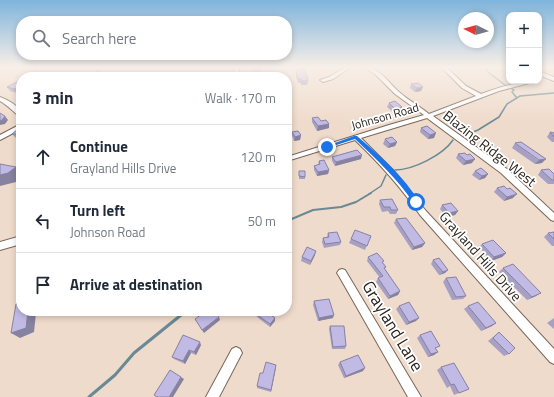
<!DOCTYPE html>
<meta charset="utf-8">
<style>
:root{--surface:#fff;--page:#f2f2f3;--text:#1f2937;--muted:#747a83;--line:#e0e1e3}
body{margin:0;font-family:"Titillium Web",sans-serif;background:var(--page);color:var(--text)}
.controls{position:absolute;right:12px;top:12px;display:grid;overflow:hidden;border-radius:8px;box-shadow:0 2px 6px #0003}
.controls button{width:36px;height:36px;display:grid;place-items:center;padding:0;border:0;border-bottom:1px solid var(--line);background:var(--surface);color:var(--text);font:20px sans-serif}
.compass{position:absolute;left:458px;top:12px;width:36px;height:36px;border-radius:50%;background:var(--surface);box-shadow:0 2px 6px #0003;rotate:275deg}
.stop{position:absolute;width:12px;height:12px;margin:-9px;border:3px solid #1a73e8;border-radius:50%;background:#fff}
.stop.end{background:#1a73e8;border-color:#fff;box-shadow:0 1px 4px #0008}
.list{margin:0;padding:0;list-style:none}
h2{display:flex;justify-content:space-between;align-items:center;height:52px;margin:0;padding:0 16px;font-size:17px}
h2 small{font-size:13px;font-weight:400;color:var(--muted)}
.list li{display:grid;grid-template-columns:26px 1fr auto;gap:12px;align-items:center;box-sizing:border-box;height:64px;padding:0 16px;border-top:1px solid var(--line)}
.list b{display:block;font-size:15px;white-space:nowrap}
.list p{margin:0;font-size:13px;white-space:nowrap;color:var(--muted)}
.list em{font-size:13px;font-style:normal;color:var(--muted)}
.icon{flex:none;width:22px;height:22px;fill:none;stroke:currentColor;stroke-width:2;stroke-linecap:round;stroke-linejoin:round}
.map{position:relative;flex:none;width:554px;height:397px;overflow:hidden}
.search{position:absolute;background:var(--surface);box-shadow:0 2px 6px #0003;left:16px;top:16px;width:276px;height:44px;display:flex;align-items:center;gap:10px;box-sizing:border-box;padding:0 14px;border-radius:16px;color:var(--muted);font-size:15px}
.panel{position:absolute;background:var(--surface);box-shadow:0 2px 6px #0003;left:16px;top:72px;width:276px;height:244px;border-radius:16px}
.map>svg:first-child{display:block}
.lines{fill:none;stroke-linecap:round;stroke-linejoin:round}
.stream-far2{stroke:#688995;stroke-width:1.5}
.stream-far1{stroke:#688995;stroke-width:2}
.stream{stroke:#688995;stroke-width:3}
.minor-casing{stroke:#786759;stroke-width:2}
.minor{fill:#fff;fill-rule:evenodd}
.wall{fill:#a6a0c5}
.shaded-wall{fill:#8782a0}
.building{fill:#c1bae5;stroke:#8782a0}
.route{fill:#1a73e8}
.labels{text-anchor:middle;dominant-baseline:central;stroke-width:3.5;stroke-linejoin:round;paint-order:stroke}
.far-street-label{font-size:12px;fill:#2a231d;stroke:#fff}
.street-label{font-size:14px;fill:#2a231d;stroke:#fff}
.near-street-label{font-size:17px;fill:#2a231d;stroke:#fff}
</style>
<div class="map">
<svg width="554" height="397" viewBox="0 0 554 397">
<rect width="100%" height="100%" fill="#efdbcb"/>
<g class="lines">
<path class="stream-far2" d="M99 67 97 71 108 77
M485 67 488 72 505 85
M512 89 514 90 512 92 517 98
M463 136 478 130 499 117 507 104 520 96 554 93
M395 170C413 170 443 155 453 140
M369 194 381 186 386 175"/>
<path class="stream-far1" d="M287 221 313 210 341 207 356 202 371 193"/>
<path class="stream" d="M89 397 115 375 134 353 186 311"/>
<g class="minor-casing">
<path id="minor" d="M234 67H238L241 77H235Z
M346 67H351L333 79 323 82 320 80 329 77Z
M364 67C379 67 388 82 399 92 408 100 419 106 429 114L476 96 462 88 441 67H446L466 86 481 94C498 88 518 81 537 81L499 91 433 116 507 169 554 213V221L551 220 501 173 427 118 361 138 394 171 426 211 554 349V364L550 362 420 215C401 187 379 163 355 140L287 161V157L389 125 424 115 395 94 375 74Z
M539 71 554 77V81L539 75Z
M0 97C8 100 15 104 21 111V117C14 113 8 105 0 101Z
M21 124V129L0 140V135Z
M21 236V244L0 250V242Z
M342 269 345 270 421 397H408L339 276 337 273 339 270Z
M236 347 240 349 242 353 219 397H206L232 349Z"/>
</g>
<use href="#minor" class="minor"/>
</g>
<path class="wall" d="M260 69 259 77H253V73Z
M296 71 308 81 307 85H301V83H298L296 75Z
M21 83V91L17 93 10 91 7 87Z
M411 84 421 91 415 92 410 88Z
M389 103 400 111 394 113 387 107Z
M312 118 321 121 329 128 317 131 312 122Z
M421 128 434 138 428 139 420 132Z
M21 129V139L16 138 12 134Z
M292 132 301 135 300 140 294 141 292 136Z
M550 132 554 133V142H552L547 137Z
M385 139 397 142 395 146 388 148 383 144Z
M515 143 542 163 535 164 512 148Z
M458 154 472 163 463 165 456 158Z
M332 157 361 159 335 166 332 161Z
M319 161 329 170 328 174 317 176 314 170V166L318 165Z
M541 170 554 174V184H548L538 175Z
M299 171H305V179H299Z
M475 171 488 174 485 178 479 180 472 175Z
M497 188 507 189 513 198 504 201 494 192Z
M380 200 398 210 396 214H390L388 211 382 212 379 204Z
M442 205 458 211 455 215 446 217 440 209Z
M396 219 425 243 422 247 412 250 394 223Z
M554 232V246H552L544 237 548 233Z
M328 233 341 242 340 245 324 248 322 242 323 238 327 237Z
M371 236 365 250 349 243 351 239Z
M482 244 506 253 502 257 491 261 479 247Z
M315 255 310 265 301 261 302 257Z
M368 257 383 263 386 267 384 269 400 291 398 295 388 299 376 282 378 278H380L367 261Z
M433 260 445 273 439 275 431 264Z
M503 268 536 296 527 300 499 272Z
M446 278 466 296 463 299 452 300 443 282Z
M314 301 333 318 318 321 313 305Z
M399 306 416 321 406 325 396 309Z
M468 306 496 323 492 326 481 331 464 309Z
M226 311H248V315L227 314Z
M256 314 275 321 270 327 257 317Z
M554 318V329L547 323Z
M330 326 346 346 345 349H332L329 329Z
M499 332 509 354 504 356 488 341Z
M420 335 436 349 438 352 434 355 428 357 417 338Z
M201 345 196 355 191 353 185 364 174 359 172 357Z
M340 362 363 371 344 378 338 365Z
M276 367 271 392 257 388V386L263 373Z
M441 367 469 389 454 395 450 386 447 388 437 370Z"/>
<path class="shaded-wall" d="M21 86V91L17 93 14 89Z
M423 87 421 91 415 92 417 88Z
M402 107 400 111 394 113 395 109Z
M5 116 8 120 5 124 0 125V121Z
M329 124V128L317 131 318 126Z
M436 133 434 138 428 139 430 135Z
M301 135 300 140 294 141 295 137Z
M397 142 395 146 388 148 390 144Z
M362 155 361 159 335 166 336 162Z
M475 159 472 163 463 165 466 161Z
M546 159 542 163 535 164 539 160Z
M16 167 21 172V177L16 182 0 186V175Z
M329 170 328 174 317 176 318 172Z
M488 174 485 178 479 180 482 176Z
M517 194 513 198 504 201 507 197Z
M458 211 455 215 446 217 449 213Z
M425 243 422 247 412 250 414 247Z
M316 251 315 255 310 265 311 261Z
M506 253 502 257 491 261 494 257Z
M448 270 445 273 439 275 443 272Z
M400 291 398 295 388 299 390 296Z
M541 293 536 296 527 300 532 297Z
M28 311H41L36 313 34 332 20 338 11 333Z
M334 315 333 318 318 321 319 318Z
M219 317 220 320 204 333 202 330Z
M275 318V321L270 327V324Z
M419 318 416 321 406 325 409 322Z
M496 323 492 326 481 331 486 328Z
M200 342 201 345 196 355 194 352Z
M189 350 191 353 185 364 183 361Z
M438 352 434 355 428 357 431 354Z
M276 365V367L271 392V390Z
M365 368 363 371 344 378 346 376Z
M181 377 184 379 173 397H169Z"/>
<path class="building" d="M255 67H260L258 74 253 73Z
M304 67 308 81H301V79H298L296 71Z
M17 82 21 83V86L14 89 7 87Z
M418 83 423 87 417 88 411 84Z
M395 101 402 107 395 109 389 103Z
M0 113 5 116 2 120 0 121Z
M318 117 321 121 326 120 329 124 318 126 312 118Z
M427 126 436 133 430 135 421 128Z
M18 129H21V134H12Z
M298 131 301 135 295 137 292 132Z
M550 132 554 133V137Z
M392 137 397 142 390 144 385 139Z
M521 142 546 159 539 160 515 143Z
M357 150 362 155 336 162 332 157Z
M465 153 467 155 470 154 475 159 466 161 458 154Z
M324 160 329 170 318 172 314 166 320 164 319 161Z
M0 164 16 167 8 173 0 175Z
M481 168 488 174 482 176 475 171Z
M549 169 554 174V180H552L541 170Z
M299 171H305V177L299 176Z
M504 186 507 189 510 188 517 194 507 197 497 188Z
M392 199 398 210H391L390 207H384L380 200Z
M451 203 458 211 449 213 442 205Z
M406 218 425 243 414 247 396 219Z
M355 230 371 236 367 246 351 239Z
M337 232 341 242 325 244 323 238 329 237 328 233Z
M554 232V239L548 233Z
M493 240 506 253 494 257 482 244Z
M307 247 316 251 311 261 302 257Z
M377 253 384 261 382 262 386 267 384 268 400 291 390 296 378 278 383 276 368 257Z
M439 258 448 270 443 272 433 260Z
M513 264 541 293 532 297 503 268Z
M456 277 466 296 456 297 446 278Z
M329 299 334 315 319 318 314 301Z
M409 302 419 318 409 322 399 306Z
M478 302 496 323 486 328 468 306Z
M21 303V311H28L26 328 11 333 16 304Z
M206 311H216L219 317 202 330 195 319Z
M259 311H266L275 318 270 324 256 314Z
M330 326H344L346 346 333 347Z
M431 331 440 346 435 348 438 352 431 354 420 335Z
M499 332 515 348 509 354 493 338Z
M183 335 200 342 194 352 189 350 183 361 172 357Z
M358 355 365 368 346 376 340 362Z
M266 362 276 365 271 390 257 386 260 373H263Z
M454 363 469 389 459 393 454 384 451 385 441 367Z
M170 370 181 377 169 397H157L154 395Z"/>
<linearGradient id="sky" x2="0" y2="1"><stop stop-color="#7fb4dc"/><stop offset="0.55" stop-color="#f8efe8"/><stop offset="1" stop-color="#f8efe8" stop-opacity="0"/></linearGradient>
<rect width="554" height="122" fill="url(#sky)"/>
<path class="route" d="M354 136H357C380 156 404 176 419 202V204H414C398 179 376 159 355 139L327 148 324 147Z"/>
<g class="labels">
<g class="far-street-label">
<text transform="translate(385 116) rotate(-16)">Johnson Road</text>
</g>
<g class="street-label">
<text transform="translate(490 148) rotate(38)">Blazing Ridge West</text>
<text transform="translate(481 256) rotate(48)">Grayland Hills Drive</text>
</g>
<g class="near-street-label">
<text transform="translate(393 326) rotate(59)">Grayland Lane</text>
</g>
</g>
</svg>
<div class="controls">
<button>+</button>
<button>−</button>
</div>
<svg class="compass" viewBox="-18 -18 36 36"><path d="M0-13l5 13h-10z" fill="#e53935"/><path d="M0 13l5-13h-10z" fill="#747a83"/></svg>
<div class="stop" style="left:416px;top:202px"></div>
<div class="stop end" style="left:327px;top:147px"></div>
<div class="search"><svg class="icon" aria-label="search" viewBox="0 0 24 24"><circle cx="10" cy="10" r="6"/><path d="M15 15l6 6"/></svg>Search here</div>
<section class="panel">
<h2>3 min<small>Walk · 170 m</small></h2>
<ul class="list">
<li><svg class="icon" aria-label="ahead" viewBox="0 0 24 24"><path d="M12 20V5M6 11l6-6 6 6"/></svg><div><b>Continue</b><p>Grayland Hills Drive</p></div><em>120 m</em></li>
<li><svg class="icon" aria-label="left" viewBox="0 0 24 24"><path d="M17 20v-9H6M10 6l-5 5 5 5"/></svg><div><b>Turn left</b><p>Johnson Road</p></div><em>50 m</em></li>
<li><svg class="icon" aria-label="arrive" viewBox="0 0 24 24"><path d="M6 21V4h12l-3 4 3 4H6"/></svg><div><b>Arrive at destination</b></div></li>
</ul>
</section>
</div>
